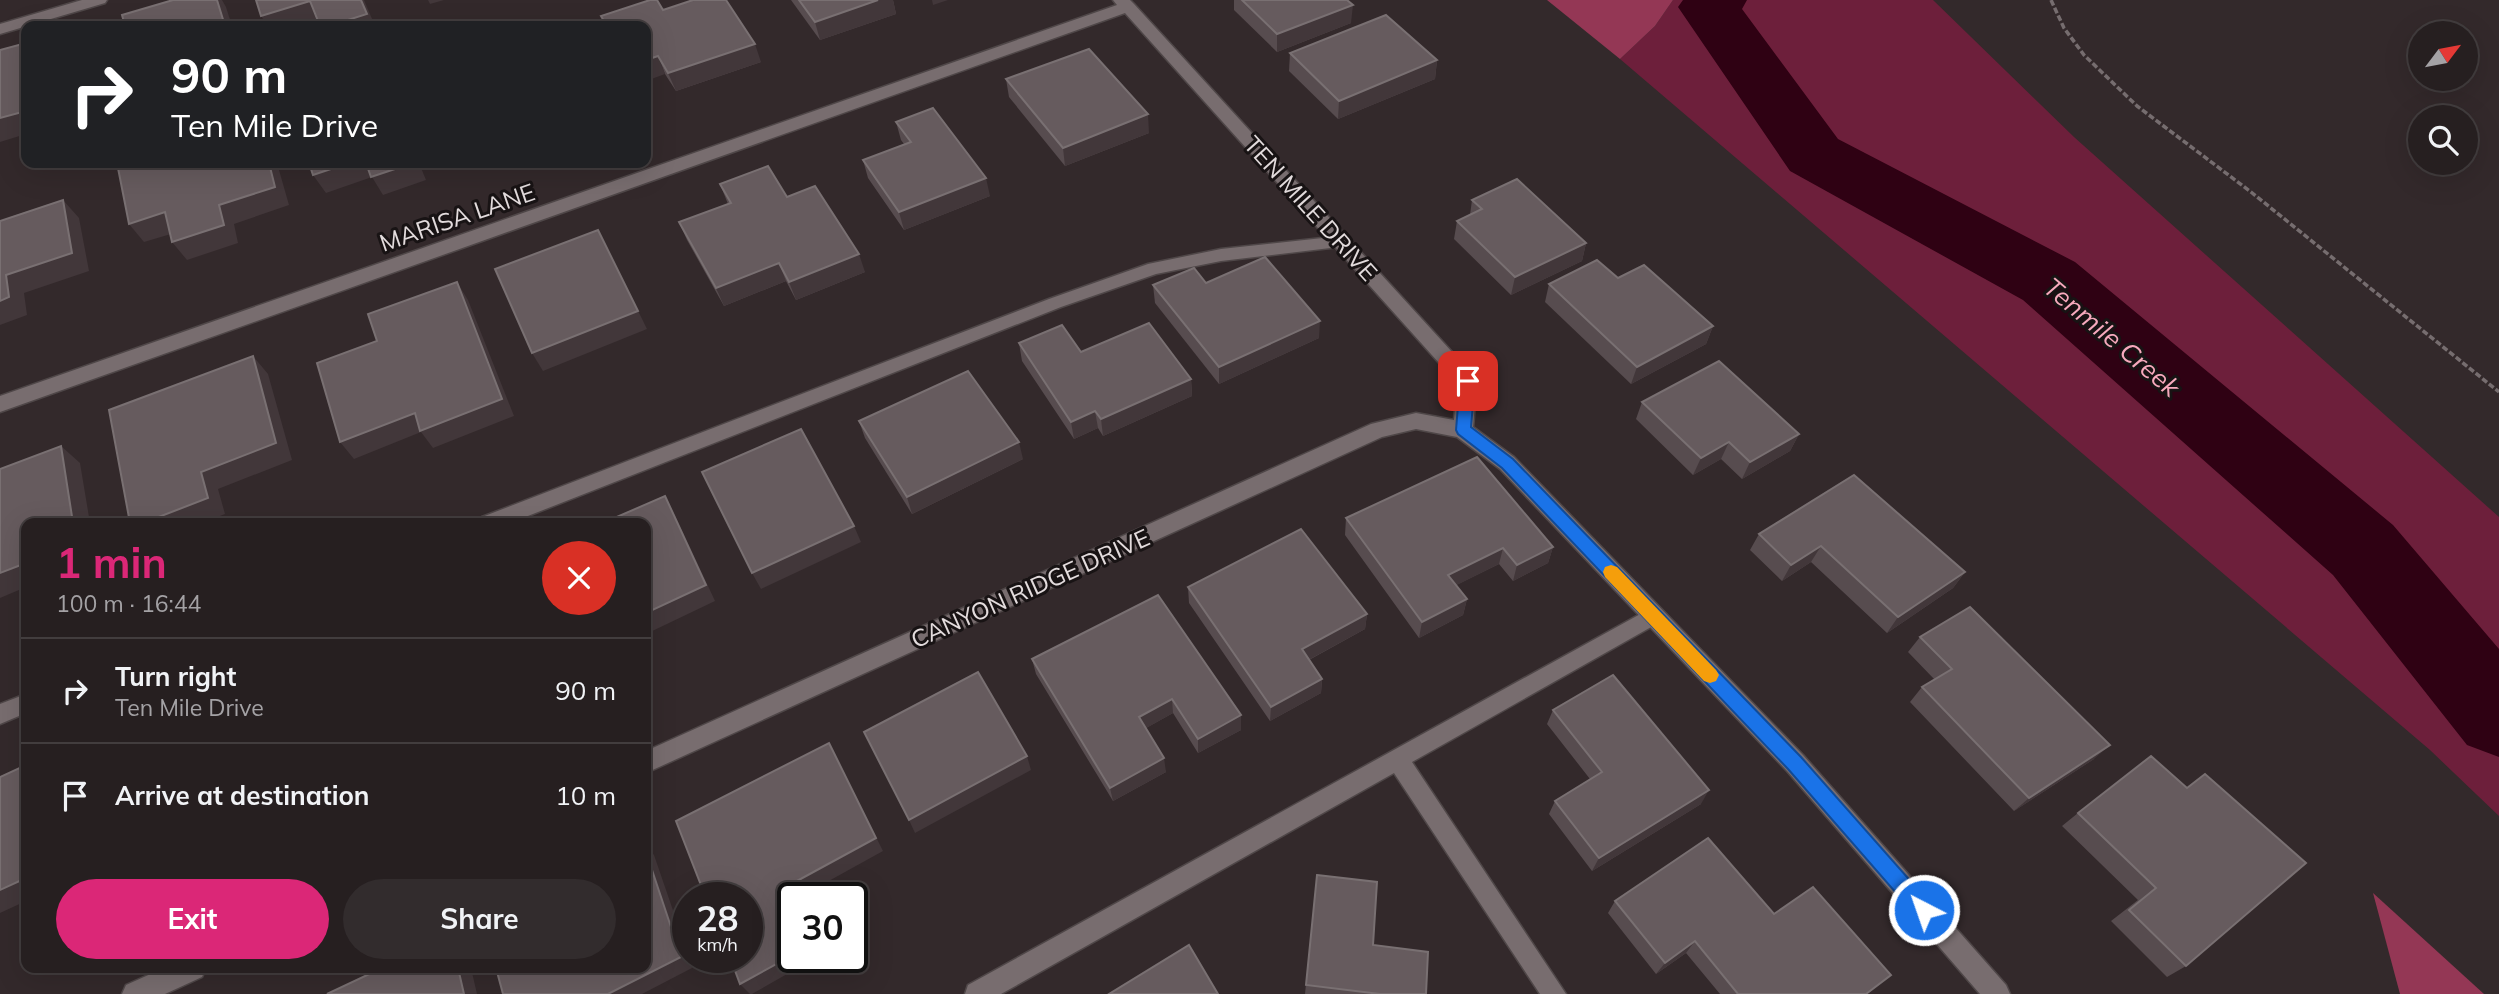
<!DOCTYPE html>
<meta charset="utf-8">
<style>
:root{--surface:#261f20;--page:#322c2d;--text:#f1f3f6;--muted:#a4a2a5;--line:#423d3e;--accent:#db2777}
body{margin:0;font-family:Mulish,sans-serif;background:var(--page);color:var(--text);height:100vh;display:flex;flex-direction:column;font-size:26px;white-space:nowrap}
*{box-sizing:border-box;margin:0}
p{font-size:23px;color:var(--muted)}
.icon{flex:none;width:38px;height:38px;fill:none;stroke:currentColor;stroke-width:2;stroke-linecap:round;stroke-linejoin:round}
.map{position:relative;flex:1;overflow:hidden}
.side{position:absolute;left:21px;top:518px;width:630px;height:455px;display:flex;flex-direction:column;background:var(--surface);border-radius:14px;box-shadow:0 7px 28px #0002,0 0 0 2px var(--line)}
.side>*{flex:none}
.banner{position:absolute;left:21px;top:21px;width:630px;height:147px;border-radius:14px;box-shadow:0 7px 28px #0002,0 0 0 2px var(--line);background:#202124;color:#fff;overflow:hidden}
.needle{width:46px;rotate:58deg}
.fabs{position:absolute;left:2408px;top:21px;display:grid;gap:14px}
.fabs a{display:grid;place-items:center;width:70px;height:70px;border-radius:50%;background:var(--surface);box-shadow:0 7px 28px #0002,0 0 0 2px var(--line);font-size:35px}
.speed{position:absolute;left:672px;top:882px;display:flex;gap:14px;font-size:35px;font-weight:700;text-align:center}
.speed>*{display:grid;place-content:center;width:91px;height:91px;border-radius:50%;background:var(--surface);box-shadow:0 7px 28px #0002,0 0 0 2px var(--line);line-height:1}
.speed small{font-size:18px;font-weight:400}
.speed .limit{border:4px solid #111;border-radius:10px;background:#fff;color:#111}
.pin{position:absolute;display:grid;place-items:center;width:60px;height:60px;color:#fff;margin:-30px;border-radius:14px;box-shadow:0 4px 10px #0006}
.me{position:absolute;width:77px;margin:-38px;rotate:319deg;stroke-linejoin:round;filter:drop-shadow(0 0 5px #0008)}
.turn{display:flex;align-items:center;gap:24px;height:147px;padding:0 35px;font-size:32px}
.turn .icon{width:91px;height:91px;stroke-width:2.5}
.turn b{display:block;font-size:49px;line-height:60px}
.round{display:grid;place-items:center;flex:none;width:74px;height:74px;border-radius:37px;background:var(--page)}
.headline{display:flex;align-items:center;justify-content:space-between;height:119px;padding:0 35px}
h1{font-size:42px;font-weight:700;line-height:52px;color:var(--accent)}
.cta{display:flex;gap:14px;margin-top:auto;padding:14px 35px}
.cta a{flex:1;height:80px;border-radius:42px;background:var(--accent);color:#fff;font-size:28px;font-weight:700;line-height:80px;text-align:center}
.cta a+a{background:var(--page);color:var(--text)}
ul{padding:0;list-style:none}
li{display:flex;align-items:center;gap:21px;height:105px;padding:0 35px;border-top:2px solid var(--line)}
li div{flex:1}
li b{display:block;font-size:26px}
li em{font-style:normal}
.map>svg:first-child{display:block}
</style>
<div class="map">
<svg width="2499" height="994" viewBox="0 0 2499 994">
<rect width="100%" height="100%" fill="#33292b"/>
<!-- green -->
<path fill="#6d1f3b" d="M1673,0H1933L2074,137L2499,517V816L2430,750L1620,59L1655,26Z"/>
<!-- forest -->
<g fill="#943755">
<path d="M1547,0H1673L1655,26L1620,59Z"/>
<path d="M2373,893L2484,994H2400Z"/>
</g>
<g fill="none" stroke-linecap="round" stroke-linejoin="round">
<!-- river -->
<path fill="#2f0113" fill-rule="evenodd" d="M1683,0H1747L1742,9L1838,139L2075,262L2393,525L2499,649V757L2467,745L2333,575L2023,300L1790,171L1678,7Z"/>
<defs>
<g id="service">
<path d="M1341,236L1347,238L1349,242L1347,246L1221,261L1156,274L1061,307L510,523H479L482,517L1049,299L1148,264L1221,249Z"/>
<path d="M1653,607L1660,610L1663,616L1660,622L1412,762L1566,994H1540L1394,773L1001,994H965L968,985Z"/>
<path d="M26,694V713L0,724V704Z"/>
</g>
<g id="minor">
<path d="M82,0H107L105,3L0,34V24Z"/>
<path d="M1113,0H1130L1134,4L1474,376L1477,381L1473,427L1514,457L1803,755L2006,985L2010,994H1980L1787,771L1500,469L1457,437L1416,429L1382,437L646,773V751L1371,424L1416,413L1454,420L1457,383L1125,13L0,412V396L1117,5Z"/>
<path d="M164,968H206L202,977L165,994H122L126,985Z"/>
</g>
</defs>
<!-- service casing -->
<use href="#service" stroke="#4f4748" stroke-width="3"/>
<!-- minor casing -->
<use href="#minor" stroke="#4f4748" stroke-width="3"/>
<!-- path -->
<path stroke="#766d6f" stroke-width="3.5" stroke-dasharray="6 2.5" stroke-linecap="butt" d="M2051,0L2064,28L2084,55L2137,106L2251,192L2499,392"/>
<!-- service -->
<use href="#service" fill="#786d6f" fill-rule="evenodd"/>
<!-- minor -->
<use href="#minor" fill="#786d6f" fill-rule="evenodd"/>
</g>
<!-- wall -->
<g fill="#574c4f">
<path d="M791,0H893L896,14L820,40Z"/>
<path d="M1234,0H1347L1351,23L1277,52L1234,10Z"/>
<path d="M663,10L761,62L676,91L665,74L646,26H606L601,16Z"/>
<path d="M1290,53L1437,60L1435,79L1338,119L1289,71Z"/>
<path d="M1006,79L1149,133L1065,166L1009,97Z"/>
<path d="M896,122L990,196L904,230L868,178L863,160L904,144L901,140Z"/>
<path d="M720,184L787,197L865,272L796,300L786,281L724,306L687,240L679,222L728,204Z"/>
<path d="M1472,200L1586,243L1582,261L1511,295L1454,239L1457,221L1470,215Z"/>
<path d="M1618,278L1713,326L1706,344L1631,384L1545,302L1549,284Z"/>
<path d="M1206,283L1319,338L1219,384L1155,303L1153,285Z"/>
<path d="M1019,343L1081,352L1191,379L1192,396L1103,436L1098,428L1074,439L1022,361Z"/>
<path d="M1642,402L1799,434L1790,451L1742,479L1721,459L1693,475L1636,419Z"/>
<path d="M859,421L1023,459L912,514L865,438Z"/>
<path d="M1346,518L1553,547L1548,563L1513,581L1499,564L1456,585L1467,599L1463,615L1419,638L1345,535Z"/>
<path d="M1759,534L1965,572L1953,588L1887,633L1811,562L1782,581L1750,550Z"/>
<path d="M1188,587L1367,614L1365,629L1309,660L1322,679L1321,693L1270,721L1189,603Z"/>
<path d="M1158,595L1241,730L1198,753L1173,713L1146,728L1166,772L1113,801L1036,674L1032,659Z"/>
<path d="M1920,637L2094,759L2014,811L1910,702L1922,687L1935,680L1908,652Z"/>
<path d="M1553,710L1701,804L1592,871L1549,814L1555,801L1590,779L1547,724Z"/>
<path d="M2187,788L2186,966L2167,977L2111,921L2138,900L2062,826L2078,813Z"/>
<path d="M1317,875L1373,945L1426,994H1305Z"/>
<path d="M1615,901L1774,914L1891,975L1867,994H1720L1686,953L1656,974L1608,913Z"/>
</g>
<!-- shaded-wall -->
<g fill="#42373a">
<path d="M217,0H222L226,7L232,26H225Z"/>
<path d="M361,0H364L375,26H329Z"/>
<path d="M428,0H444L430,4Z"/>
<path d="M878,0H893L896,14L820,40L815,22Z"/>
<path d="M932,0H948L933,5Z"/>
<path d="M310,1L322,20L301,26H268L261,16Z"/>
<path d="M1353,5L1351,23L1277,52V34Z"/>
<path d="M755,44L761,62L676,91L668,73Z"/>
<path d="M658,56L665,74L646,81V60Z"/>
<path d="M1437,60L1435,79L1338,119L1339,101Z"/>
<path d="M26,111V134L0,142V118Z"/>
<path d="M1148,114L1149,133L1065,166L1063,148Z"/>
<path d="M269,163H277L289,205L234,224L238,243L187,260L172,242L219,205Z"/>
<path d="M349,163H419L426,180L383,195L372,177L326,193L313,175Z"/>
<path d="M986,178L990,196L904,230L899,212Z"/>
<path d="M63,200L79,218L89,271L24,293L27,315L0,325V301L6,275Z"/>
<path d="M165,212L181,231L144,242L129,224Z"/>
<path d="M598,230L647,329L543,371L532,353Z"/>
<path d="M1586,243L1582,261L1511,295L1515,277Z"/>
<path d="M859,254L865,272L796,300L789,282Z"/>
<path d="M779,263L786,281L724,306L716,288Z"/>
<path d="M457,282L468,300L514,416L433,448L421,432L354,459L340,442Z"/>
<path d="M1320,321L1319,338L1219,384V367Z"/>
<path d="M1713,326L1706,344L1631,384L1637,367Z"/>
<path d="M253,356L268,374L292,460L218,489L225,514L202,523H143L201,472Z"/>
<path d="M1191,379L1192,396L1103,436L1101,419Z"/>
<path d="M1095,411L1098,428L1074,439L1071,422Z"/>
<path d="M1799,434L1790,451L1742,479L1750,462Z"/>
<path d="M1019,442L1023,459L912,514L907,497Z"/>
<path d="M1729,442L1721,459L1693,475L1701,458Z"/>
<path d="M61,446L80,463L90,523H73Z"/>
<path d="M665,496L674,513L715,601L646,634V613Z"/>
<path d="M854,526L861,542L761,589L752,573Z"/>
<path d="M1821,546L1811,562L1782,581L1791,565Z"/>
<path d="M1553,547L1548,563L1513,581L1517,565Z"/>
<path d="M1503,548L1499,564L1445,591L1448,575Z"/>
<path d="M26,563V587L0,598V573Z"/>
<path d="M1965,572L1953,588L1887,633L1898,617Z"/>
<path d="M1467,599L1463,615L1419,638L1422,622Z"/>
<path d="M1367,614L1365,629L1301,664L1302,649Z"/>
<path d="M1322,679L1321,693L1270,721L1271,707Z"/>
<path d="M1172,699L1173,713L1141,731L1139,717Z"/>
<path d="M1241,715V730L1198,753V739Z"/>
<path d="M829,743L883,851L798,898H793V907L784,888Z"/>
<path d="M2110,745L2094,759L2014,811L2029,798Z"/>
<path d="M1027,756L1031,770L915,833L909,820Z"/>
<path d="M1164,758L1166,772L1113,801L1110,788Z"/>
<path d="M1709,790L1701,804L1592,871L1599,858Z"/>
<path d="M646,846L654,855L688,954V957H689L692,968L642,994H608L646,852Z"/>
<path d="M26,878V901L0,913V890Z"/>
<path d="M1695,941L1686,953L1656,974L1665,963Z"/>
<path d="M793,955V957H817L752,994H750L740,984Z"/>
<path d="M458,968H471L477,994H464Z"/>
</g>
<!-- building -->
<g fill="#665b5e" stroke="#797072" stroke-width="2">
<path d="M173,0H217L225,26H125L122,15Z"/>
<path d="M256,0H361L367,14L329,26H320L310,1L261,16Z"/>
<path d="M650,0H657L663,10L693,0H726L755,44L668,73L658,56L646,60V26H607L601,16Z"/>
<path d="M799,0H878L815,22Z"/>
<path d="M1242,0H1347L1353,5L1277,34Z"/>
<path d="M1386,15L1437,60L1339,101L1290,53Z"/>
<path d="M26,43V111L0,118V50Z"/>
<path d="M1089,49L1148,114L1063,148L1006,79Z"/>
<path d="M933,108L986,178L899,212L863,160L911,142L896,122Z"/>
<path d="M117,163H269L275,187L219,205L224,225L172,242L165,212L129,224Z"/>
<path d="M309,163H349L313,175Z"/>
<path d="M366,163H413L371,177Z"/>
<path d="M768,166L787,197L815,186L859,254L789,282L779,263L716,288L679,222L731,203L720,184Z"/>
<path d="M1517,179L1586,243L1515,277L1457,221L1482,209L1472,200Z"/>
<path d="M63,200L72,253L6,275L9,297L0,301V221Z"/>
<path d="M598,230L638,311L532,353L495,269Z"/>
<path d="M1265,257L1320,321L1219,367L1153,285L1194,268L1206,283Z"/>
<path d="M1597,260L1618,278L1644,265L1713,326L1637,367L1549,284Z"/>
<path d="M457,282L502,399L420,431L415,413L340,442L317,363L377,341L368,314Z"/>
<path d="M1149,323L1191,379L1101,419L1095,411L1071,422L1019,343L1062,325L1081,352Z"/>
<path d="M253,356L276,443L201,472L208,498L143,523H130L109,410Z"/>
<path d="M1719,361L1799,434L1750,462L1729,442L1701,458L1642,402Z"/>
<path d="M968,371L1019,442L907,497L859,421Z"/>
<path d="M801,429L854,526L752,573L702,472Z"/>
<path d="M61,446L73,523H26V563L0,573V469Z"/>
<path d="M1477,457L1553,547L1517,565L1503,548L1448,575L1467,599L1422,622L1346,518Z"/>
<path d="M1854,475L1965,572L1898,617L1821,546L1791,565L1759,534Z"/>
<path d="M665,496L706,585L646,613V523H603Z"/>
<path d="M1301,529L1367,614L1302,649L1322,679L1271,707L1188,587Z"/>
<path d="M1158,595L1241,715L1198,739L1172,699L1139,717L1164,758L1110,788L1032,659Z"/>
<path d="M1970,607L2110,745L2029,798L1922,687L1952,669L1920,637Z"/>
<path d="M978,672L1027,756L909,820L864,732Z"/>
<path d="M1613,675L1709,790L1599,858L1555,801L1602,772L1553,710Z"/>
<path d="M829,743L876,838L784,888L793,907V955L740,984L730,957H747V898H706L676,821Z"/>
<path d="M2151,756L2187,788L2205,774L2306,863L2186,966L2129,910L2156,888L2078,813Z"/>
<path d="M26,765V878L0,890V777Z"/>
<path d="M1708,838L1774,914L1813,887L1891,975L1866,994H1738L1695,941L1665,963L1615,901Z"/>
<path d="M646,852L681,957L608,994H503L496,968H646Z"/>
<path d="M1317,875L1377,882L1373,945L1428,952L1426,994H1380L1306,985Z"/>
<path d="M1189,945L1218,994H1109Z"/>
<path d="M382,968H458L464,994H327Z"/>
</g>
<!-- route -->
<path fill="#1a73e8" stroke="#114b97" stroke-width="2" d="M1468,375L1475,381L1471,427L1513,459L1801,757L1930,903L1933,910L1930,917L1924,920L1917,917L1788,769L1502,468L1458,434L1456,430L1460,381Z"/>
<!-- slow -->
<path fill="#f59e0b" d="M1611,565L1617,567L1716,670L1719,675L1716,681L1710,683L1704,681L1605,577L1603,572L1605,567Z"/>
<g text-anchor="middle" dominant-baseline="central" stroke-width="6" stroke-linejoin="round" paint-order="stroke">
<!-- street labels -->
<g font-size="24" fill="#e3dcdd" stroke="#181314">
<text transform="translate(1311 208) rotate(48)">TEN MILE DRIVE</text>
<text transform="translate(457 217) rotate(-19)">MARISA LANE</text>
<text transform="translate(1030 588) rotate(-24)">CANYON RIDGE DRIVE</text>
</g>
<!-- water labels -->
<g font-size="26" font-style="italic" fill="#f7a9bd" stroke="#181314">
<text transform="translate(2112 337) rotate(40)">Tenmile Creek</text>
</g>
</g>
</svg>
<div class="fabs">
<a><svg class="needle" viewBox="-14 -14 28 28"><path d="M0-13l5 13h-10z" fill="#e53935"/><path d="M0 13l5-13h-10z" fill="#a4a2a5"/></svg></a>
<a><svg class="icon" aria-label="search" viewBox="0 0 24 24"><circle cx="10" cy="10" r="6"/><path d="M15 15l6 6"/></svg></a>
</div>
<div class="speed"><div>28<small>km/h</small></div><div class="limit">30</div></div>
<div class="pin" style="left:1468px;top:381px;background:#d93025"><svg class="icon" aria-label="arrive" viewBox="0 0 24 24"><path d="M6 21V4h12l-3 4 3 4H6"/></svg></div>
<svg class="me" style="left:1924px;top:910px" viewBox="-20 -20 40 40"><circle r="17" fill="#1a73e8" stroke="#fff" stroke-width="3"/><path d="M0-11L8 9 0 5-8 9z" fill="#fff"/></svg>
<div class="banner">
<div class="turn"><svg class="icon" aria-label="right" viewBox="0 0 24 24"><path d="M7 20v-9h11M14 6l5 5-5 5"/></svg><div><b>90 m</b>Ten Mile Drive</div></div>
</div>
<section class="side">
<div class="headline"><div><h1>1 min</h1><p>100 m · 16:44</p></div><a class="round" style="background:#d93025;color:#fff"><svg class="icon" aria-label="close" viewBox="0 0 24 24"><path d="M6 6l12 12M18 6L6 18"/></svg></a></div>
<ul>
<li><svg class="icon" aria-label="right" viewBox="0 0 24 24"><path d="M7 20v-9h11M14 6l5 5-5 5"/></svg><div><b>Turn right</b><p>Ten Mile Drive</p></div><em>90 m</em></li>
<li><svg class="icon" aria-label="arrive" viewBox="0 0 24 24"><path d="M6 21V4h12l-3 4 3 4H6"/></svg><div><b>Arrive at destination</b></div><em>10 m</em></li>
</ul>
<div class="cta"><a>Exit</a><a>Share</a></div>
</section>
</div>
